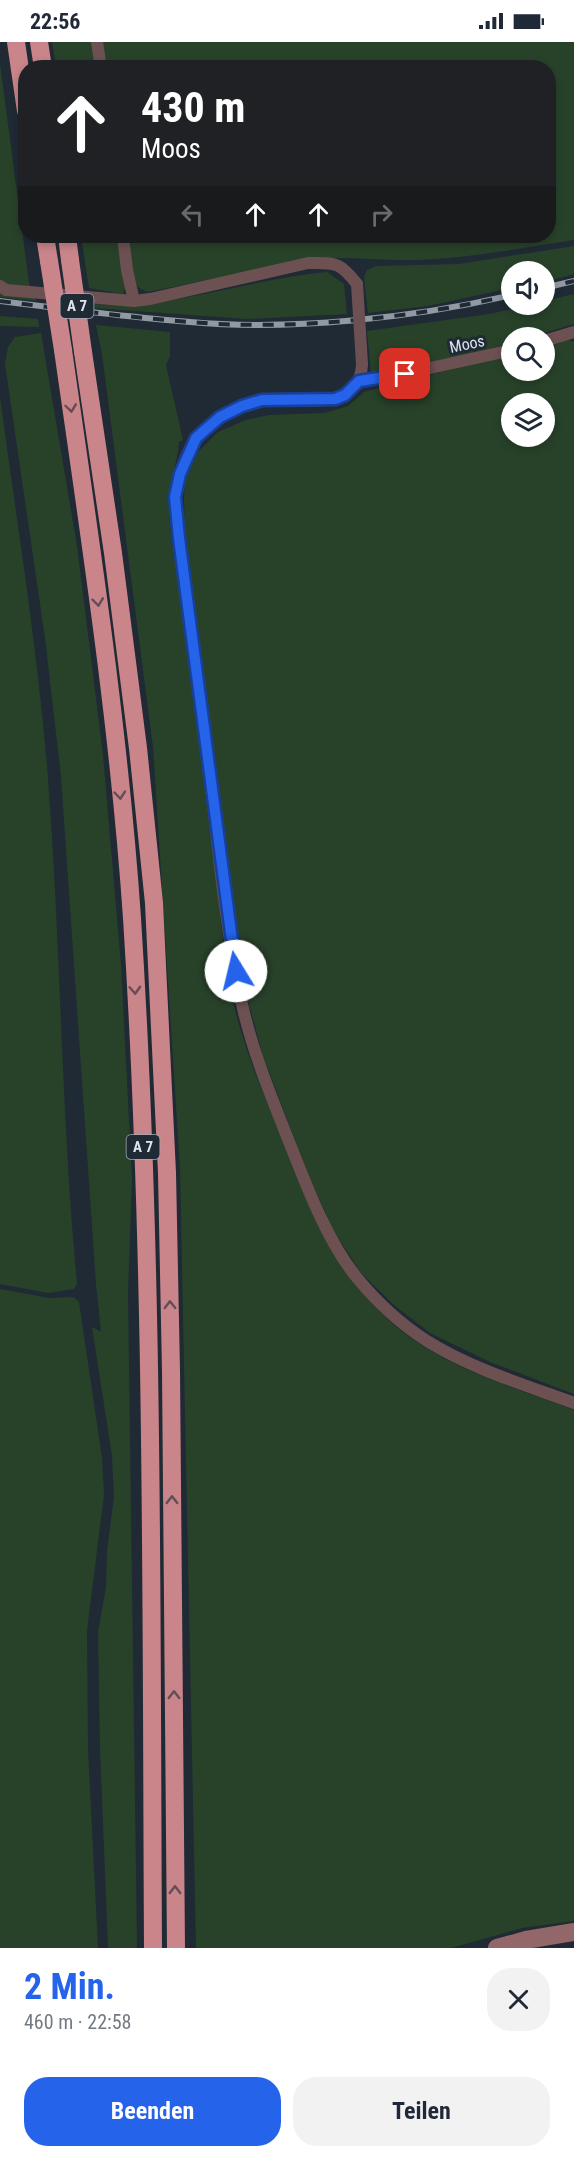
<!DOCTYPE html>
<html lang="de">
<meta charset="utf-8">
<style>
:root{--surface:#fff;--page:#f2f2f3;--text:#1f2937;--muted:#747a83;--accent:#2563eb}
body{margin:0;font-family:"Roboto Condensed",sans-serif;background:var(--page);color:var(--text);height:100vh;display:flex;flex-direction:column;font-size:22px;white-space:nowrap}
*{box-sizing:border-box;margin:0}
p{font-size:20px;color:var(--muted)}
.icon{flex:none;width:33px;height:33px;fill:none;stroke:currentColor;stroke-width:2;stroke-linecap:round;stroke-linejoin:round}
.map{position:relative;height:1906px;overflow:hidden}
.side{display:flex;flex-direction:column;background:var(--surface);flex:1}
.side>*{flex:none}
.guide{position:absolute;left:18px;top:18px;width:538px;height:183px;border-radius:24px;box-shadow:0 3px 9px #0003;background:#202124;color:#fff;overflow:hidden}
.fabs{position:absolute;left:501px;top:219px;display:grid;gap:12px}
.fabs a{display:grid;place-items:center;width:54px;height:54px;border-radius:50%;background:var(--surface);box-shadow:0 3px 9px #0003;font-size:30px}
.pin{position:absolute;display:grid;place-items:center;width:51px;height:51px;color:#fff;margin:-26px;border-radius:12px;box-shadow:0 3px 9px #0006}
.me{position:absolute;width:66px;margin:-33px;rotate:351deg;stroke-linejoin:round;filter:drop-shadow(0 0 4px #0008)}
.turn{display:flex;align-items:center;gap:21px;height:126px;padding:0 24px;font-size:27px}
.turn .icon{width:78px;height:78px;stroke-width:2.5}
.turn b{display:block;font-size:42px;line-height:51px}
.lanes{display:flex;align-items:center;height:57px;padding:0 24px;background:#0003;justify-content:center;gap:30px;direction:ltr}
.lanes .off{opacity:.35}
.round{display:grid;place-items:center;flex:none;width:63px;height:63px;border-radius:24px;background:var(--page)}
.overview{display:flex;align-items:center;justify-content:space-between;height:102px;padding:0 24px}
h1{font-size:36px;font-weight:700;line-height:45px;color:var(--accent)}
.cta{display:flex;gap:12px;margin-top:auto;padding:12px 24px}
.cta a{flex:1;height:69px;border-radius:24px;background:var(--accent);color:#fff;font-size:24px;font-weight:700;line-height:69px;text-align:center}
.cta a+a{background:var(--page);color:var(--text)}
.status{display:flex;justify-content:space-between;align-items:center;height:42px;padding:0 30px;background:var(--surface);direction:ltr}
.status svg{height:16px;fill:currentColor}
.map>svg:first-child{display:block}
</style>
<div class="status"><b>22:56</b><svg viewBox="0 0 49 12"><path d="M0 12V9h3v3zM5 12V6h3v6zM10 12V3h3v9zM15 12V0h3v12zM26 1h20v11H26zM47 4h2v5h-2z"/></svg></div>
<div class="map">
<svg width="574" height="1906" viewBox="0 0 574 1906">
<rect width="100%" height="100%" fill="#1f2a35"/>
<!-- green -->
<g fill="#28422a" fill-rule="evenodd">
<path d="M52,0H93L97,25H56Z"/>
<path d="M100,0H574V198C522,206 471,216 418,218C381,219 345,214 308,217L148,250L141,247L135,242L127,194H549V26L104,25Z"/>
<path d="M0,22L29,241L36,259L0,255Z"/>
<path d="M81,194H119L126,244L123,252L89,246Z"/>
<path d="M574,204V232L545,240L544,230H512L511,246L428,264L368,271L364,235L367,228L376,224L459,222Z"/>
<path d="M327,230L344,242L347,272L247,277L94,266L93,262C172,268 249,237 327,230Z"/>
<path d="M574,252V282L531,295L512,296L511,301L392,332L376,333L371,331L367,289L489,272L530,263L544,262L545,259Z"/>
<path d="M0,274L38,277L39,285L0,284Z"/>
<path d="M96,283L170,290V314L166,323L183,398L179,400C178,419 170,436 169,456C168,486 175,516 179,546C185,585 190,625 195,664C202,724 209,785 217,845C222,886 225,928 235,968C247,1016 268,1062 286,1107C310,1170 334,1225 382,1272C434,1323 508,1343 574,1368V1879L522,1886L451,1906H196L180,1126L153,705L102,312Z"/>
<path d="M41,291L77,504L103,713L121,923L132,1137L128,1251L137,1906H108L100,1706L98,1590L106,1545L107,1509L114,1455L112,1414L92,1285L101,1290L96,1242L61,734L45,596L5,322L8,305L15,295Z"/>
<path d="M567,297L574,300V1352L490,1320L430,1291L394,1263L361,1231L334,1189L310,1137L263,1014L249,962L239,911L212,692L194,575L185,498L184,455L186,434L198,410L218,390L246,378L269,373L325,371L348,364L364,350L511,312L512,328H544L545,303ZM512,362H544V394H512Z"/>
<path d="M0,355C17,482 38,609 48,737C61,905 61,1074 77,1242L74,1247L48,1251L0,1242Z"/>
<path d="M0,1247L49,1256L74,1255L79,1260L102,1416L104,1453L87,1589L88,1708L98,1906H0Z"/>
</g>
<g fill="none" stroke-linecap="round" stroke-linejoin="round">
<!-- street -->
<g stroke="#6d5052" stroke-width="12">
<path d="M97,0L101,26"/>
<path d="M123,194L127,228L134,259"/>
<path d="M0,244L6,248L134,259L150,257L308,221C335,221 339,219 357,242"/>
<path d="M544,299L574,290"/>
<path d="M362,322C360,373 296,355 263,358C232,361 198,387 186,415C181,427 177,440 176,453C174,475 179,499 182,520C187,566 194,612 200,658C215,759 220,862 242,962C253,1012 273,1059 292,1107C308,1148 329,1202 358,1237C377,1260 402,1283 427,1299C472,1327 525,1343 574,1361"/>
<path d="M359,339L385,336L512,308"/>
</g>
<!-- secondary -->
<path stroke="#936669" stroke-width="18" d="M497,1906L526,1898L574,1890"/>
<!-- highway -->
<g stroke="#ca858a" stroke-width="18">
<path d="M16,0L26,69"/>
<path d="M39,0L43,26"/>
<path d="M45,194L49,219"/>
<path d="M67,194L70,218"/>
<path d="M63,308C90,497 119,686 132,876C154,1219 151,1563 153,1906"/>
<path d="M83,310L113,511L138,706L154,861L167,1131L171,1329L176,1906"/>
</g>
<defs>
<g id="rail">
<path d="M544,246L574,239"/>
<path d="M0,259C63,267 127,275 190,280C291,289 413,276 512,253"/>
</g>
</defs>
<!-- rail casing -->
<use href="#rail" stroke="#9199a3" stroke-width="6"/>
<!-- rail -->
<use href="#rail" stroke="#1f2a35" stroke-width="4" stroke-dasharray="11" stroke-linecap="butt"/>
<!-- street-bridge -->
<path stroke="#6d5052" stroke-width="12" d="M357,242L362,322"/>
<!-- highway-bridge -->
<g stroke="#ca858a" stroke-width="18">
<path d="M70,218L83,310"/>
<path d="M49,219L63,308"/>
</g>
</g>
<!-- one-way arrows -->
<defs><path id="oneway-chevron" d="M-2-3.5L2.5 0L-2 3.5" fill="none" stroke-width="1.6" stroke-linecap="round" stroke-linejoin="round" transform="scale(1.5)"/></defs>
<g stroke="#634e57">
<use href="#oneway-chevron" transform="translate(71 366) rotate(82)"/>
<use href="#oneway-chevron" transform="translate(98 560) rotate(83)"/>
<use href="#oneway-chevron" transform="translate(120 753) rotate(85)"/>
<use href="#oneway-chevron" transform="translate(135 948) rotate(87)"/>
<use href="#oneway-chevron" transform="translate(170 1263) rotate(-91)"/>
<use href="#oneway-chevron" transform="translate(172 1458) rotate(-90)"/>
<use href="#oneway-chevron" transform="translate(174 1653) rotate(-90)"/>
<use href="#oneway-chevron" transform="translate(175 1848) rotate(-90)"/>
</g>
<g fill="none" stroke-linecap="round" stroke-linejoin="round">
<defs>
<path id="route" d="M236,929L179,496L175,455L180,432L196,396L205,388L220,375L242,364L262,358L335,357L345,353L359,339L405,332"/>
</defs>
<!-- route casing -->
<use href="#route" stroke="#184099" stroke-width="15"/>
<!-- route -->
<use href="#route" stroke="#2563eb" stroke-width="10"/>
</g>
<g text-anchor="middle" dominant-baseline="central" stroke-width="6" stroke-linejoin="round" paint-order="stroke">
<!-- shield labels -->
<g fill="#1f2a35" stroke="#a5adb6" stroke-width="1.5">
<rect x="60.5" y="252" width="33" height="24" rx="4.5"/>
<rect x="126.5" y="1093" width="33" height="24" rx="4.5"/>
</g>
<g font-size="15" font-weight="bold" fill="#dfe5ed">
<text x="77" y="264">A 7</text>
<text x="143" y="1105">A 7</text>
</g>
<!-- street labels -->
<g font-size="16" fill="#dfe5ed" stroke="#1f2a35">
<text transform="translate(467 302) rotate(-12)">Moos</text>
</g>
</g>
</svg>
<div class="fabs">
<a><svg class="icon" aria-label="sound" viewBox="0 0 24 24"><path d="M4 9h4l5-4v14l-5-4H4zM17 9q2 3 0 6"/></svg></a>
<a><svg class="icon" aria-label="search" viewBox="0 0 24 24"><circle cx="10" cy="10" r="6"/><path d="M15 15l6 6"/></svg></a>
<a><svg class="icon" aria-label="layers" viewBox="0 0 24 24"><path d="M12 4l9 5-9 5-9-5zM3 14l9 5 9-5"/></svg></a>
</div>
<div class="pin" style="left:405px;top:332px;background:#d93025"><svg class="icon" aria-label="arrive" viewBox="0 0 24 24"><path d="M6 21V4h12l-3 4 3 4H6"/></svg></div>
<svg class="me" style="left:236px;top:929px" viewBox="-20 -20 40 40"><circle r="19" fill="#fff"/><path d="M0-13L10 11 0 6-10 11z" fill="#2563eb"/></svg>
<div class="guide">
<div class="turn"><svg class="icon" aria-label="ahead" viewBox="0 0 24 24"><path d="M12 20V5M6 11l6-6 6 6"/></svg><div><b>430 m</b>Moos</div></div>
<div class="lanes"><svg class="icon off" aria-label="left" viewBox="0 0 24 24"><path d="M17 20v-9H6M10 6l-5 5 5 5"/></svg><svg class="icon" aria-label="ahead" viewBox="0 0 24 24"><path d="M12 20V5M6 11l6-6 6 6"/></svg><svg class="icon" aria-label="ahead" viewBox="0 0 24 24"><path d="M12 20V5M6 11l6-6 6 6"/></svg><svg class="icon off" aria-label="right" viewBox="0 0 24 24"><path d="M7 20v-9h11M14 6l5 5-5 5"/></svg></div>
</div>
</div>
<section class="side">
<div class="overview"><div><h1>2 Min.</h1><p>460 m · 22:58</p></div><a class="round"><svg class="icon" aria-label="close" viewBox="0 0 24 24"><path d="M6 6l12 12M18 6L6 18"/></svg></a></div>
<div class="cta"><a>Beenden</a><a>Teilen</a></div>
</section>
